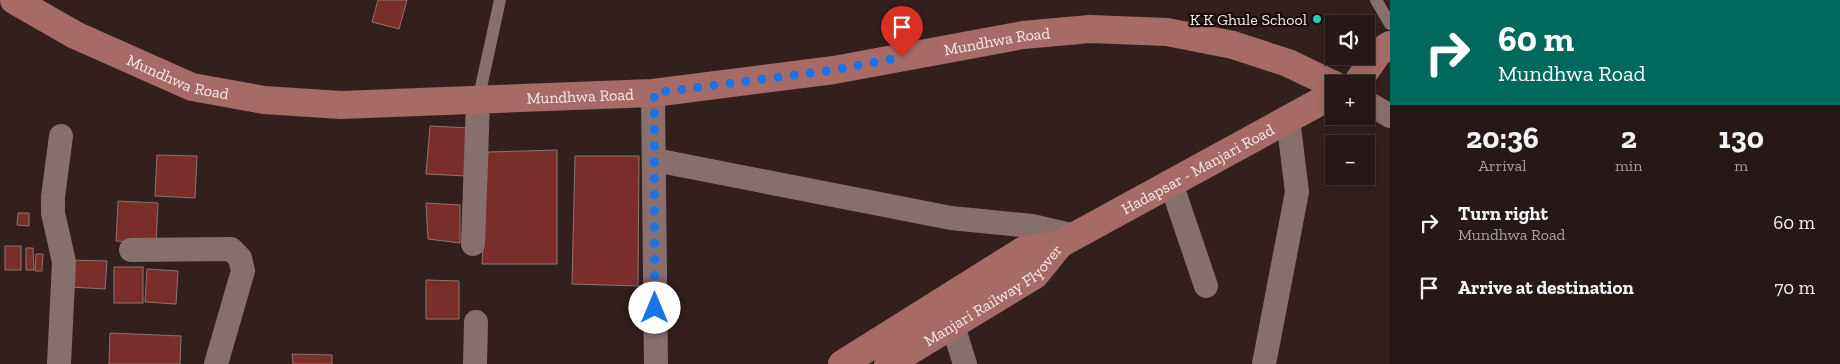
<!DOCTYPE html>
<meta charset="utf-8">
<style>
:root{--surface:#261816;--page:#2e211f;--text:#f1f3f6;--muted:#a4a0a1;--line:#423735}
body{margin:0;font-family:"Zilla Slab",serif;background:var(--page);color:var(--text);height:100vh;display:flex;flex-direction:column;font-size:19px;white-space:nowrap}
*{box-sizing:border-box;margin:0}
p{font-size:16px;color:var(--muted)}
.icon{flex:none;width:28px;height:28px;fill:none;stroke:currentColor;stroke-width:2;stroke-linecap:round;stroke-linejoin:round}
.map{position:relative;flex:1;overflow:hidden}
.sheet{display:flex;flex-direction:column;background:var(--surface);width:450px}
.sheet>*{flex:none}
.banner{background:#00695c;color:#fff;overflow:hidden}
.buttons{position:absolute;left:1325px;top:15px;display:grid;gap:10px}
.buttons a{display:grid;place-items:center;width:50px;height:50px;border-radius:0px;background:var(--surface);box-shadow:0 2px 8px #0003,0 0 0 1px var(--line);font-size:25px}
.pin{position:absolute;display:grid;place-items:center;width:42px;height:42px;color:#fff;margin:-51px -21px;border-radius:50% 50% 50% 0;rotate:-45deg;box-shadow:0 0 5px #0007}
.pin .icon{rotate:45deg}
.me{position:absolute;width:55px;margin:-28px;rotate:0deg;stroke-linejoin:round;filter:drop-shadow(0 0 4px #0008)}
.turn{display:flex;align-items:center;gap:18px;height:105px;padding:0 25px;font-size:22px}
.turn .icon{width:65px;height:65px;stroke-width:2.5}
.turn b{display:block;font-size:35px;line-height:42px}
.eta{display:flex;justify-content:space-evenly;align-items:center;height:85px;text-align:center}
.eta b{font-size:30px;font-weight:700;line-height:35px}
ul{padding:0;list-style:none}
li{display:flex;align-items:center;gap:15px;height:65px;padding:0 25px}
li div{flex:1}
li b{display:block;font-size:19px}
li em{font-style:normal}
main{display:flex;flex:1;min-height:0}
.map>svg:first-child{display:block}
</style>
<main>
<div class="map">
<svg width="1390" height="364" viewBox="0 0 1390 364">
<rect width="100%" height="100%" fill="#33201e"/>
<!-- building -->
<g fill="#792e2c" stroke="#8b7471">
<path d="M378,0H407L399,29L372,22Z"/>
<path d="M430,126L470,128L467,176L426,174Z"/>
<path d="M557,150V264H482L488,152Z"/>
<path d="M157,155L197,156L195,198L155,196Z"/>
<path d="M575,156H639L638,286L572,284Z"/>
<path d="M118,201L158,203L156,244L116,241Z"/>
<path d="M426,203L460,205V243L428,239Z"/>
<path d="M18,213H29V226L17,225Z"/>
<rect x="5" y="246" width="16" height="24"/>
<path d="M26,248H33L34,270H26Z"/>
<path d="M36,254H43L42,271H35Z"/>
<path d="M70,260L107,261L105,289L70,287Z"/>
<rect x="114" y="267" width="29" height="36"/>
<path d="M147,269L178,271L176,304L145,302Z"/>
<path d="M426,280L459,281V319H426Z"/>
<path d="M110,333L181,336L180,364H109Z"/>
<path d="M292,354L332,355V364H293Z"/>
</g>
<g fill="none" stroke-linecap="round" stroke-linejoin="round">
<!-- service -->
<g stroke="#876f6d" stroke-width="12">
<path d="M1376,0L1390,24"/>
<path d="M478,101L500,0"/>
</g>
<!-- minor -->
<g stroke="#876f6d" stroke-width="24">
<path d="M653,93L656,364"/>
<path d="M1366,102L1390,116"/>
<path d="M655,160L951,218L1032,226L1075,236"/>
<path d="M1171,183L1206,286"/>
<path d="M473,244L478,101"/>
<path d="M131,250L231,249L240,258L243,271L216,364"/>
<path d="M953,326L965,364"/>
<path d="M59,364L64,262L53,213V197L61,136"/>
<path d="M475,364L476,322"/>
<path d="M1264,364L1297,192L1288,119"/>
</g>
<!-- primary -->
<g stroke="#a66b67" stroke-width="28">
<path id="s1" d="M14,0L75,35L192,87L264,100L341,105L653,93L834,70L1023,35L1090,29L1167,32L1233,45L1288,63L1334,85"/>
<path d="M1359,80L1378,53L1390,45"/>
<path id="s2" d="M842,364L1024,250L1060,244L1334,94"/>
<path id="s3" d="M888,364L1035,275L1060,244"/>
</g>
</g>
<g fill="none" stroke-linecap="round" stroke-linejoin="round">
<!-- route -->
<path stroke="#1a73e8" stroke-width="9" stroke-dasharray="0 16.2" d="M655,308L654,93L834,70L902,57"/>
</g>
<!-- markers -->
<circle fill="#1bd5b2" stroke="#150c0b" stroke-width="2" cx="1317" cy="19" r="5"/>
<g text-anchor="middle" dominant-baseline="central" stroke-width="4.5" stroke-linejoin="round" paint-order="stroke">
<!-- poi labels -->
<g font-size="16" fill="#f6e9e7" stroke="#150c0b" text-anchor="end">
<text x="1307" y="19">K K Ghule School</text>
</g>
<!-- street labels -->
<g font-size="16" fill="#f6e9e7" stroke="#150c0b">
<text stroke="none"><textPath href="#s1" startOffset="1009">Mundhwa Road</textPath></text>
<text stroke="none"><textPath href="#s1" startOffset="182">Mundhwa Road</textPath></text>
<text stroke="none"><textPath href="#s1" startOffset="588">Mundhwa Road</textPath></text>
<text stroke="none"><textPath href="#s2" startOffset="408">Hadapsar - Manjari Road</textPath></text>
<text stroke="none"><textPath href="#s3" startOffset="126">Manjari Railway Flyover</textPath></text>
</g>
</g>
</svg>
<div class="buttons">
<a><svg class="icon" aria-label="sound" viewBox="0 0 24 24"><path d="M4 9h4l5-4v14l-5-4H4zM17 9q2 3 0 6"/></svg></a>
<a>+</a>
<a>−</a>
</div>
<div class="pin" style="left:902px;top:57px;background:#d93025"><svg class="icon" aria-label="arrive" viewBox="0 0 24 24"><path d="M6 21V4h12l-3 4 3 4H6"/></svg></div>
<svg class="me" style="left:655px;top:308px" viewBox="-20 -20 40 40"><circle r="19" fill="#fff"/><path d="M0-13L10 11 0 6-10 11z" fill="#1a73e8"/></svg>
</div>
<section class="sheet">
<div class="banner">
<div class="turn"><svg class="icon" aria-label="right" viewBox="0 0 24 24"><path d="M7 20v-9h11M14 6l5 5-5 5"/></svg><div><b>60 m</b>Mundhwa Road</div></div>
</div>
<div class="eta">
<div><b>20:36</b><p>Arrival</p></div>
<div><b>2</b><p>min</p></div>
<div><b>130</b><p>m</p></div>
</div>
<ul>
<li><svg class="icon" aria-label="right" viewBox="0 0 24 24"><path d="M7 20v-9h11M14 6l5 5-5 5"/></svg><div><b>Turn right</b><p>Mundhwa Road</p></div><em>60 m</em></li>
<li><svg class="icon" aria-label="arrive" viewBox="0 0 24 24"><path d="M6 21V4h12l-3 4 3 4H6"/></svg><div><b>Arrive at destination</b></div><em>70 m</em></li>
</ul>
</section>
</main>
